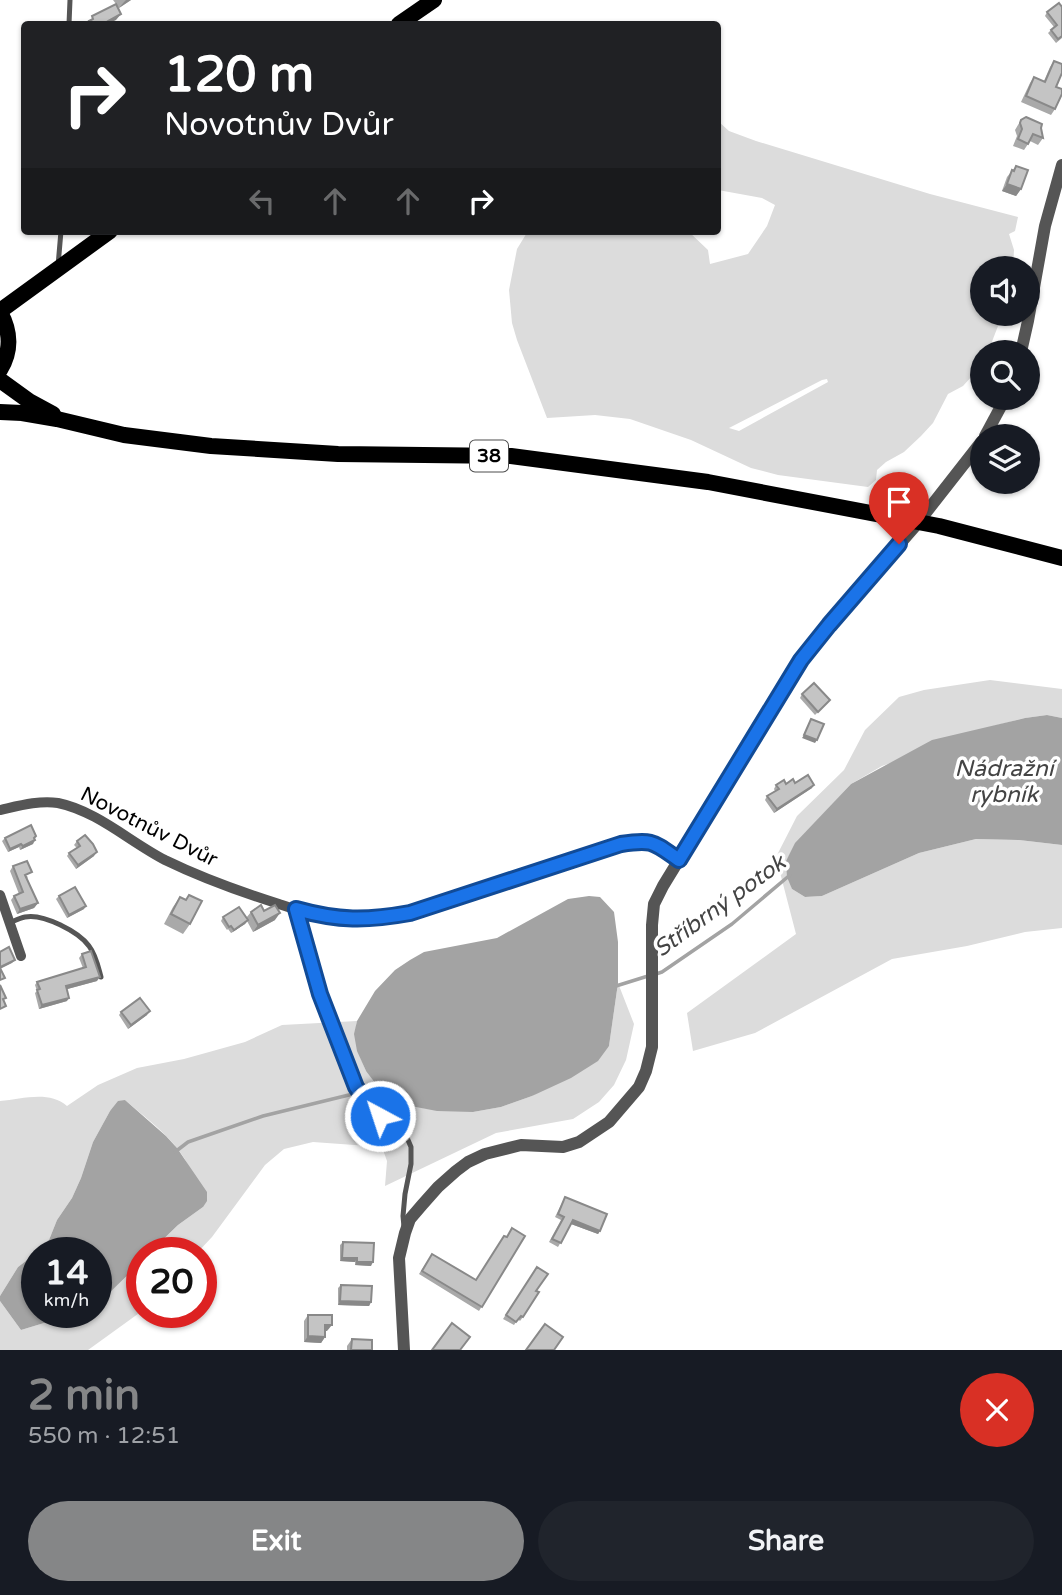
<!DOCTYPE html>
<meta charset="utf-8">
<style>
:root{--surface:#171b24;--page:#20242c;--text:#f1f3f6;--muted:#9ea1a6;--accent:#858687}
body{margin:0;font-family:"Varela Round",sans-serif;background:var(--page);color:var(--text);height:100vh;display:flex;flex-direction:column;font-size:26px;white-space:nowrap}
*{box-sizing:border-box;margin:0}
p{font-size:23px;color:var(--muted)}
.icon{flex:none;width:38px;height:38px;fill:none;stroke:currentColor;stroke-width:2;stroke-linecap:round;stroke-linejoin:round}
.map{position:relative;height:1350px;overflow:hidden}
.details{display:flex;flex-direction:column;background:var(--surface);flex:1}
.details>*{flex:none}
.top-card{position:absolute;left:21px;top:21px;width:700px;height:214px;border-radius:7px;box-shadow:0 2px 5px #0004;background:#202124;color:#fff;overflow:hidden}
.fabs{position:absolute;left:970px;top:256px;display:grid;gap:14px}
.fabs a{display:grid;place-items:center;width:70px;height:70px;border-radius:50%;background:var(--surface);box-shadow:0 2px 5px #0004;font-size:35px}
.speed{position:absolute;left:21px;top:1237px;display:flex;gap:14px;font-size:35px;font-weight:700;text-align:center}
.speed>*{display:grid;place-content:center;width:91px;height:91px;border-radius:50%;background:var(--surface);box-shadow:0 2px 5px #0004;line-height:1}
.speed small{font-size:18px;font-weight:400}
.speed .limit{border:10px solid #d22;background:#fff;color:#111}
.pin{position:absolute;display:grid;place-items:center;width:60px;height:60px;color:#fff;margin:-72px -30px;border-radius:50% 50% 50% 0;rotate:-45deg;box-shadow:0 0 7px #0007}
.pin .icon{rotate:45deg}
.me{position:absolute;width:77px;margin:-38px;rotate:320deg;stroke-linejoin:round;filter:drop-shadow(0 0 5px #0008)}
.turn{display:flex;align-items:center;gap:24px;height:147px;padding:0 28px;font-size:32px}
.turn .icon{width:91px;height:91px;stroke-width:2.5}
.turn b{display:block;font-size:49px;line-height:60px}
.lanes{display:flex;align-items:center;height:66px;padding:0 28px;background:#0003;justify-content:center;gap:35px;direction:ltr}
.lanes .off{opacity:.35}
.round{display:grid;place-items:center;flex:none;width:74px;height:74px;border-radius:37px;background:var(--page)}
.summary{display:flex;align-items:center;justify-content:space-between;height:119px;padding:0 28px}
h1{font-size:42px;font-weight:800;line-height:52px;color:var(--accent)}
.cta{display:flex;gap:14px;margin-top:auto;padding:14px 28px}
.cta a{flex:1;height:80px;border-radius:42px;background:var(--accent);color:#fff;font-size:28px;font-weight:800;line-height:80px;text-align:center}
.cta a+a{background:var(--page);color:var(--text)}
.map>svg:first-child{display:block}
</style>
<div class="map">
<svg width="1062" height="1350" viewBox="0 0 1062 1350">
<rect width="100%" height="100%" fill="#fff"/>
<!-- green -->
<g fill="#dcdcdc" fill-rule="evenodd">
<path d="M718,121L729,131L756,141L930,194L1018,217L1015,231L1009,234L1014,250L1013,268H982V313H1003L988,352H982V365L963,386L948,394L933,423L921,436L904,452L886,462L877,470L876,480L868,487L778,475L751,468L691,440L630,419L595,415L547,418L517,340L512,323L509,290L517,249L528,231H688L708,250L710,264L748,254L767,226L775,205L762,198L718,190ZM827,379L828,382L739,431L729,428L822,380Z"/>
<path d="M990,680L1062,689V718L1047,715L1025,718L990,727L882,766L851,784L796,843L786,861L792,889L805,897L822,896L919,853L976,839L1019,840L1062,845V928L1025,932L967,946L892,959L755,1033L693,1051L687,1013L796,934L776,857L797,816L844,770L865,730L899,697L924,690Z"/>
<path d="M618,983L634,1024L626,1060L614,1085L599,1102L573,1119L496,1133L385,1186L387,1161L382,1147L313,1142L284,1149L265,1165L212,1237L197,1253H149L178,1225L203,1207C199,1195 195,1181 190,1169C178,1141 148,1120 125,1100L110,1111L93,1142L81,1178L72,1198L57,1220L47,1245L18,1267L0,1296V1101C22,1099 49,1090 67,1106L98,1085L137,1068L184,1059L245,1042L282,1025L357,1021C353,1042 358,1052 366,1071L473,1112L501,1107L532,1096L609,1046Z"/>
<path d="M142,1261V1311L88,1350H0V1301L21,1330L77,1313L96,1312V1306Z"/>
</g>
<!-- water -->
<g fill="#a3a3a3">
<path d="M1047,715L1062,718V845L1019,840L976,839L919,853L822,896L805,897L792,889L787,877L786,861L795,843L851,784L932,740L1025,718Z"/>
<path d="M589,896L600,897L614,912L618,942V983L609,1046L598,1061L571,1078L532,1096L501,1107L473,1112L437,1111L416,1107L396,1099L379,1088L366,1071L357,1051L354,1034L357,1021L375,991L395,970L410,960L424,952L497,938L568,899Z"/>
<path d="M125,1100L166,1136L177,1148L207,1192V1201L203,1207L178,1225L149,1253H142V1261L96,1306V1253H37V1312L77,1313L21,1330L0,1301V1296L18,1267L47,1245L57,1220L72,1198L81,1178L93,1142L110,1111L118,1101Z"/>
</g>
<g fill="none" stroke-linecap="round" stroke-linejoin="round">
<!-- stream -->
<g stroke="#a3a3a3" stroke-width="3.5">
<path d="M656,974L662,972L732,924L790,875"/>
<path d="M616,986L648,976"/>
<path d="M363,1092L381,1087"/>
<path d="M175,1152L188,1142L263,1116L357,1093"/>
</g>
<!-- service -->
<g stroke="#555" stroke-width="5">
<path d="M69,24L70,0"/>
<path d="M58,266L61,231"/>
<path d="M296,909L304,935L319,994L356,1087L366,1101L400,1131L408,1140L411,1147V1164L405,1194L403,1216L404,1227"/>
<path d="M9,923C14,921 20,918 25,917C43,913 79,932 89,946C96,955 98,966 101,977"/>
</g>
<!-- minor -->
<g stroke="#555" stroke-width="10">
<path d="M0,810C18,806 39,800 58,803C97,811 130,842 165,860C202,878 241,892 279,904C297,910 317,917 336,918C361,921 385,918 410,913L621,843L650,841L679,860"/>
<path d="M0,895L21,956"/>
</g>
<!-- tertiary -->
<g stroke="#555" stroke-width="12">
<path d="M1021,352L1028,321L1045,226L1062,165"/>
<path d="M985,436L1006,397"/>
<path d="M404,1350L399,1258L405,1233L410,1219L422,1205L438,1187L456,1171L468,1162L485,1154L521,1145L563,1147L579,1142L609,1122L639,1087L646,1071L652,1047V925L654,904L663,886L801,660L829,625L917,524L982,441"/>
</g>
<!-- primary -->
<g stroke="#000" stroke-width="16">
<path d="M399,24L434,0"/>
<path d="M0,311L110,231"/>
<path d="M0,312C11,332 12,350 0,370"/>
<path d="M0,380L29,401L53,414"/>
<path d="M0,412L22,413L57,419L124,435L211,446L338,454L511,456L708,482L939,526L1062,558"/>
</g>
</g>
<!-- wall -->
<g fill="#a9a9a9">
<path d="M113,0H131L119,8Z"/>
<path d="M1062,7V38L1056,43L1048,33L1054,27L1045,16L1047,12Z"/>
<path d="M1054,61L1056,87L1055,109L1051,115L1021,102L1030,83L1034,77L1044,81L1050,67Z"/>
<path d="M1021,120L1041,128L1043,138L1038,145L1030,141L1024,150L1013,146L1017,136L1015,130Z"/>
<path d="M1016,166L1021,189L1016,196L1002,191L1007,177Z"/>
<path d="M802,694L830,700L815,715L800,698Z"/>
<path d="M795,783L812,788L774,813L765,800L767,796L775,791L774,789L776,785Z"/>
<path d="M5,838L34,839L33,844L20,850L19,847L8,852L2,841Z"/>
<path d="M77,841L94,856L76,869L67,856L69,853L77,848L74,845Z"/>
<path d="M13,866L28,877L27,878L38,903L34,908L17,914L11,900L14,896L19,894L10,871Z"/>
<path d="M189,895L190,924L183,934L164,924L173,907L180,897L186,900Z"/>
<path d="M59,896L84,909L67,918L56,899Z"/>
<path d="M264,911L275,920L253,932L247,921L245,924L231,933L228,929L227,930L221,921L223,917L246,918L251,912Z"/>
<path d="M82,954L97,981L67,989V1001L39,1009L35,993L37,991L35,985L37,982L83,968L79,958Z"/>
<path d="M121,1012L147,1015L128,1029L119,1015Z"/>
<path d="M565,1197L600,1231L598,1234L571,1224L558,1247L549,1242L561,1220L555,1217Z"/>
<path d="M525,1236L479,1311L419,1274L432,1254L476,1280L507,1237Z"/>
<path d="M343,1242L371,1266L355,1265V1262L340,1261V1245Z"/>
<path d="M537,1267L536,1291L523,1317L520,1321L518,1319L514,1325L503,1319Z"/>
<path d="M341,1285L371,1302L369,1306L338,1305V1288Z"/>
<path d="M308,1315L327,1331H325V1337L321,1343L304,1342V1321Z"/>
<path d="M352,1339L372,1350H347V1346Z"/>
</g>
<!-- shaded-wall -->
<g fill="#898989">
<path d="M126,0H131L119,8L124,2Z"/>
<path d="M121,14L116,20L108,24V21Z"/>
<path d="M1007,184L1021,189L1016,196L1002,191Z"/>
<path d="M804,735L817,740L815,743L802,738Z"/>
<path d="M814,785L812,788L774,813L777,809Z"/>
<path d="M35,840L33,844L20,850L23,846Z"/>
<path d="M21,844L19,847L8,852L10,849Z"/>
<path d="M97,852L94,856L76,869L78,865Z"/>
<path d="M38,903L34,908L17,914L20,909Z"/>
<path d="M86,906L84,909L67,918L69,915Z"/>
<path d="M280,913L275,920L253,932L258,925Z"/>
<path d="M248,920L245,924L231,933L234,930Z"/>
<path d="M15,960L12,963L0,969V967Z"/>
<path d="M100,977L97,981L64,990L66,986Z"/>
<path d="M69,998L67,1001L39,1009L42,1005Z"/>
<path d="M150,1011L147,1015L128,1029L131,1025Z"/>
<path d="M573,1220L600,1231L598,1234L571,1224Z"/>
<path d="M342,1258H357L355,1262L340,1261Z"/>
<path d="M357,1262H373L371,1266L355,1265Z"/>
<path d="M340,1301L371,1302L369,1306L338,1305Z"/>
<path d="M325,1325H332L327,1331H321Z"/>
<path d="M308,1336L325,1337L321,1343L304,1342Z"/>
</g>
<!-- building -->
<g fill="#c4c4c4" stroke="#898989" stroke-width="2">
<path d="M1059,3L1062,7V36L1058,39L1051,30L1057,25L1047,12Z"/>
<path d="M116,4L121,14L108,21L110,24H91L89,21L93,19L92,16Z"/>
<path d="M1054,61L1062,64V73L1056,87L1062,89V94L1055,109L1026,96L1034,77L1045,82Z"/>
<path d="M1026,117L1042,124L1041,128L1043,138L1033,134L1028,144L1018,139L1022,129L1020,123L1021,120Z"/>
<path d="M1016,166L1028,170L1021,189L1007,184L1012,170L1014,171Z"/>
<path d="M814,683L830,700L818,712L802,694Z"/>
<path d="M811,719L824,724L817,740L804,735Z"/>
<path d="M808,775L814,785L777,809L767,796L779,789L776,785L784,780L786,784L793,779L795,783Z"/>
<path d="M31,825L36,836L34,838L35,840L23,846L21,844L10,849L5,838Z"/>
<path d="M85,835L93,844L97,852L78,865L69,853L80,846L77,841Z"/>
<path d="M27,861L32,872L25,875L38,903L20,909L14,896L23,892L13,866Z"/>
<path d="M75,887L86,906L69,915L59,896Z"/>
<path d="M189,895L202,901L190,924L171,914L180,897L186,900Z"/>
<path d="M261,905L264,911L275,905L280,913L258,925L251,912Z"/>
<path d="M239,907L248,920L234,930L231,926L229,927L223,917Z"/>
<path d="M9,947L15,960L0,967V952Z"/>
<path d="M91,951L100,977L66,986L69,998L42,1005L37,990L40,989L37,982L86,967L82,954Z"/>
<path d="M0,968L5,978L0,980Z"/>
<path d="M0,985L6,998L3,999L6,1006L0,1009Z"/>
<path d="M140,998L150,1011L131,1025L121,1012Z"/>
<path d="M565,1197L607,1214L600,1231L573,1220L561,1243L552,1239L564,1217L558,1214Z"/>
<path d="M512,1228L525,1236L482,1307L422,1271L432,1254L476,1280L504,1236L507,1237Z"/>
<path d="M343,1242L374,1243L373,1262H357V1258H342Z"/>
<path d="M537,1267L548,1274L536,1291L539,1292L523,1317L521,1316L516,1322L506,1315Z"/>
<path d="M341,1285L372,1286L371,1302L340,1301Z"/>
<path d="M308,1315H332V1325H325V1337L308,1336Z"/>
<path d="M452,1323L470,1337L460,1350H432Z"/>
<path d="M545,1324L563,1337L554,1350H526Z"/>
<path d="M352,1339L372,1340V1350H351Z"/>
</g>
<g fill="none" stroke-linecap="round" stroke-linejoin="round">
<defs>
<path id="route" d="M380,1116L366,1101L356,1087L320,994L296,909C339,921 366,921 410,913L621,844C653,839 653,842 679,860L801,660L829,625L899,544"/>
</defs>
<!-- route casing -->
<use href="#route" stroke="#114b97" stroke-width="18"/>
<!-- route -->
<use href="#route" stroke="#1a73e8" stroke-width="12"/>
</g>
<g text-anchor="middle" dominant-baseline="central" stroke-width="7" stroke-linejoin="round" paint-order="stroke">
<!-- shield labels -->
<rect fill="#fff" stroke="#4c4c4c" stroke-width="2" x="470" y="440.5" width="38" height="31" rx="5"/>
<g font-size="19" font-weight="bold" fill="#000">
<text x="489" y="456">38</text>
</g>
<!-- street labels -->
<g font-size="21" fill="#000" stroke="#fff">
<text transform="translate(149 827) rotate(27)">Novotnův Dvůr</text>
</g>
<!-- water labels -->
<g font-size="23" font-style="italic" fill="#444" stroke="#fff">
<text x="1004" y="769">Nádražní<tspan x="1004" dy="26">rybník</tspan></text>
<text transform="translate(720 906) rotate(-36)">Stříbrný potok</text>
</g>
</g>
</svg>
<div class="fabs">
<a><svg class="icon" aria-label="sound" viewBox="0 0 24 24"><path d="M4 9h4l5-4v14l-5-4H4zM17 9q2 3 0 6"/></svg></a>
<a><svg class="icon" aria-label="search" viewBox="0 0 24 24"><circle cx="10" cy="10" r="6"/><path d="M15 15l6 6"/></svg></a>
<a><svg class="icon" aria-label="layers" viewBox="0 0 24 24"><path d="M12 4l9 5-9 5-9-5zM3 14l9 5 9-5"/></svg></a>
</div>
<div class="speed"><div>14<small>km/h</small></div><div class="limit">20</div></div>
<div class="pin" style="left:899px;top:544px;background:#d93025"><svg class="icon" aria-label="arrive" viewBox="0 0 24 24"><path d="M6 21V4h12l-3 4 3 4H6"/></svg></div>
<svg class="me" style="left:380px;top:1116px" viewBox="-20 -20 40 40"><circle r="17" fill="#1a73e8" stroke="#fff" stroke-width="3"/><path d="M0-11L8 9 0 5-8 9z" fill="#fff"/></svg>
<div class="top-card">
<div class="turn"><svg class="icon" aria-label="right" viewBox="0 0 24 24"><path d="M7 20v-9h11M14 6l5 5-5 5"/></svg><div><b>120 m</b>Novotnův Dvůr</div></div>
<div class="lanes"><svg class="icon off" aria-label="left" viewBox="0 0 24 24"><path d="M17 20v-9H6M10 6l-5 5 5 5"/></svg><svg class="icon off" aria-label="ahead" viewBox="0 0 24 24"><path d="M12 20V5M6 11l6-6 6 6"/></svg><svg class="icon off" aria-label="ahead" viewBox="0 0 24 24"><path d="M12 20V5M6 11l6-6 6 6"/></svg><svg class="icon" aria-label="right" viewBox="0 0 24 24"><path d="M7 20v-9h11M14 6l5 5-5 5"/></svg></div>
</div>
</div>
<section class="details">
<div class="summary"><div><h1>2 min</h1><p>550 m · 12:51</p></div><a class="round" style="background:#d93025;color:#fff"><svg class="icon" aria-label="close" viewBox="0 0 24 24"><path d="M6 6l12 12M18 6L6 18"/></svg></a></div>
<div class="cta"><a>Exit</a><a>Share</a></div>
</section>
